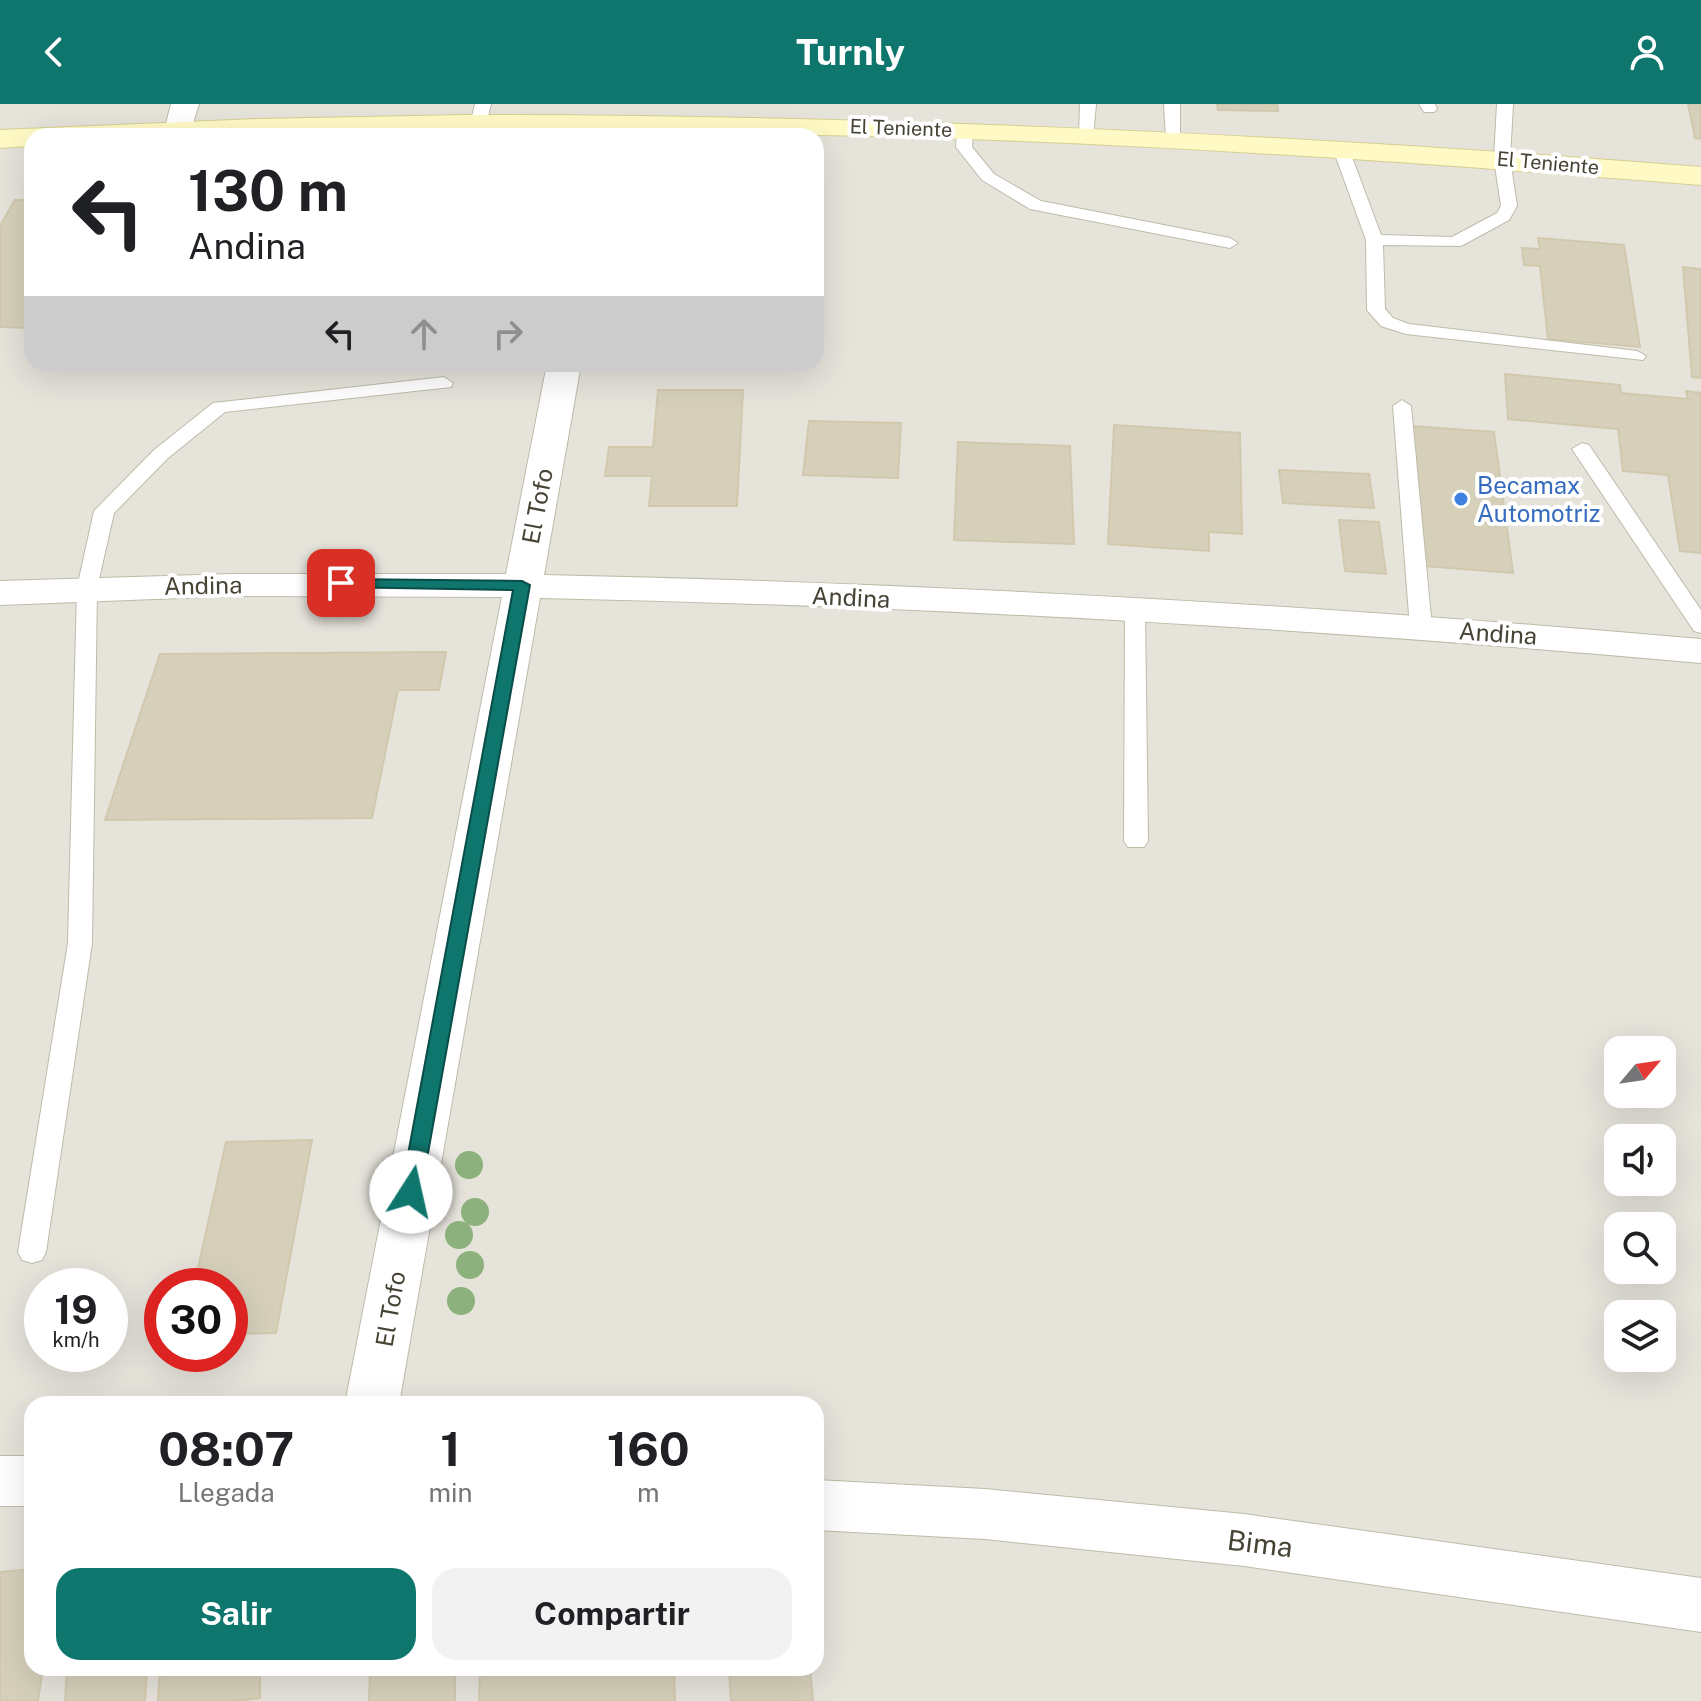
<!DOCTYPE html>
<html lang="es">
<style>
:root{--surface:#fff;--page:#f2f2f2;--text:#202124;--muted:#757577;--accent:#0f766e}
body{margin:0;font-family:"Public Sans",sans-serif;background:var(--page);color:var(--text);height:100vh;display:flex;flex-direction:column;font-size:30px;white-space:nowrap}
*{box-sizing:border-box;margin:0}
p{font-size:26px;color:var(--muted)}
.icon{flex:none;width:44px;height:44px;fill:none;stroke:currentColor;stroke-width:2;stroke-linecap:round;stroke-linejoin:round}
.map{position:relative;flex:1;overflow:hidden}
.panel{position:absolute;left:24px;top:1292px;width:800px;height:280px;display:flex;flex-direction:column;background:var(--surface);border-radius:24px;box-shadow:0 8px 32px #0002}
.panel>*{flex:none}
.banner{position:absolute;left:24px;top:24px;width:800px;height:244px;border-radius:24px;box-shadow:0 8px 32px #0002;background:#fff;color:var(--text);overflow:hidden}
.needle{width:52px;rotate:61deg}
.buttons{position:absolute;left:1604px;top:932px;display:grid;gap:16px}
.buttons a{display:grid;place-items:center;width:72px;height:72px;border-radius:16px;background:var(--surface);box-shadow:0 8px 32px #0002;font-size:40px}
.speed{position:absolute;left:24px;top:1164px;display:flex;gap:16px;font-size:40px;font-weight:700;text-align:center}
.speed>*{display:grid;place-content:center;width:104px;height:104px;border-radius:50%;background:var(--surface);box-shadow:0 8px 32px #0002;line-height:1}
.speed small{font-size:20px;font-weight:400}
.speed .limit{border:12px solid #d22;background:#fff;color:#111}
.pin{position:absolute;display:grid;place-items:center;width:68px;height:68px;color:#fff;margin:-34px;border-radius:16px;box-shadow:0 4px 12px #0006}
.me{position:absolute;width:88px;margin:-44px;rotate:10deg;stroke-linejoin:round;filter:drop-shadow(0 0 6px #0008)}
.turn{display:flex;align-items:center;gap:28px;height:168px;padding:0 32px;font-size:36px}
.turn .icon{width:104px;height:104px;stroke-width:2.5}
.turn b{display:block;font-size:56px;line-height:68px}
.lanes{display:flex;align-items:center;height:76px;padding:0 32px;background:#0003;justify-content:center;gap:40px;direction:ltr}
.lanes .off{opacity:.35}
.eta{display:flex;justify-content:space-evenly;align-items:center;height:136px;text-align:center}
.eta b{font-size:48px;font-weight:700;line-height:56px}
.primary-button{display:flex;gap:16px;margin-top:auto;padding:16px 32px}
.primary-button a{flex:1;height:92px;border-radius:24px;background:var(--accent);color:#fff;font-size:32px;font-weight:700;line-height:92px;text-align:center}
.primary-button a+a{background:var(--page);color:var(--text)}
header{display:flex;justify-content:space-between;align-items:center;height:104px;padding:0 32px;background:var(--accent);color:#fff;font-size:36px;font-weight:700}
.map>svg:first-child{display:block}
</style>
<header><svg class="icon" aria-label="back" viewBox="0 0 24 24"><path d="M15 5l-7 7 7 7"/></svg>Turnly<svg class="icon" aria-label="person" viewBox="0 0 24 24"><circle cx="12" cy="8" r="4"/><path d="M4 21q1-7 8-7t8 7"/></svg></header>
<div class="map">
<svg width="1701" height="1597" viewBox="0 0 1701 1597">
<rect width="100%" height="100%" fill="#f4f2e6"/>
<!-- industrial -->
<path fill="#e6e3db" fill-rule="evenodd" d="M0,0H1701V1597H0ZM32,32H816V260H32ZM1618,946H1662V990H1618ZM1618,1034H1662V1078H1618ZM1618,1122H1662V1166H1618ZM42,1182H110V1250H42ZM162,1182H230V1250H162ZM1618,1210H1662V1254H1618ZM32,1300H816V1564H32Z"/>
<!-- building -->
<g fill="#d6d0bb" stroke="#d1c9ae" stroke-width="2">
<path d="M1217,0H1277L1278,7L1218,6Z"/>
<path d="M1688,0H1701V35L1695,34Z"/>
<path d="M15,96H32V224L0,223V122Z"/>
<path d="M1538,134L1624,141L1640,243L1548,235L1540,162L1524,161L1522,144L1540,145Z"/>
<path d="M1683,163L1701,165V274L1692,273Z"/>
<path d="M1505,270L1620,281L1621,289L1688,295L1686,287L1701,289V449L1680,447L1668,371L1623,367L1618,325L1508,315Z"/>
<path d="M658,286H743L737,402H649L652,372H605L609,343H653Z"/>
<path d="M809,317L901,319L898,374L803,371Z"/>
<path d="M1114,321L1240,329L1242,430L1209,428V447L1108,440Z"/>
<path d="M1412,322L1494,328L1513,469L1424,462Z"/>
<path d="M958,338L1070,342L1074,440L954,436Z"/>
<path d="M1279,366L1369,370L1374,404L1283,399Z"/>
<path d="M1339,416L1379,418L1386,470L1345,467Z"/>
<path d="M446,548L439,586H398L372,714L105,716L160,550Z"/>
<path d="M312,1036L276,1229L230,1230V1182H194L226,1038Z"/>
<path d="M32,1465V1564H43L38,1597H0V1468Z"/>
<path d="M67,1564H147L145,1597H65Z"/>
<path d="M160,1564H260V1594L236,1597H158Z"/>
<path d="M370,1564H455V1597H369Z"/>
<path d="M480,1564H674L675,1597H479Z"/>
<path d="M729,1564H810L813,1597H731Z"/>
</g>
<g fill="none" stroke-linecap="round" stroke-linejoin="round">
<defs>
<g id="lane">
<path d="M475,0H491L486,21L478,26L470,21Z"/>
<path d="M1080,0H1096L1093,34L1087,36L1079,31Z"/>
<path d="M1164,0H1180V38L1174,40L1166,35Z"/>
<path d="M1419,0H1435L1437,5L1434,8H1424Z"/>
<path d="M1497,0H1513L1510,55L1517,102L1509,116L1461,142L1383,141L1385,205L1393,214L1409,220L1637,247L1646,252L1643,256L1406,230L1381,222L1367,206L1366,136L1333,45L1341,40L1349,45L1381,131L1452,133L1497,109L1501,102L1494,55Z"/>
<path d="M965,21L973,26L972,43L994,70L1041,97L1230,134L1238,139L1230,144L1030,105L982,76L956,43L957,26Z"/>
<path d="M444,273L453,279L451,283L225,308L168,354L114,409L97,484L92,839L46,1148L42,1156L32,1159L22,1156L18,1148L68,839L77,484L94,407L154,346L213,299Z"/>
<path d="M1402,296L1411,302L1432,524L1421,531L1410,524L1393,302Z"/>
<path d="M1582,339L1589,341L1701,506V529L1694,527L1572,345Z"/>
<path d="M1135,501L1145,507L1148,737L1144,743H1128L1124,737L1125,507Z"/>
</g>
<g id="street">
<path d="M171,0H199L189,32H167L164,27Z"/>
<path d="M547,260H581L544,471C930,479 1316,501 1701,535V559C1315,524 927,502 540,494L399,1300H345L502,493L233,492L0,501V477L233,470H506Z"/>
<rect x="0" y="1352" width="32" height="50"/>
<path d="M816,1376L985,1385L1244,1410L1701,1474V1528L1244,1462L985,1435L816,1426Z"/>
</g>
<path id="secondary" d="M464,11C878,11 1289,30 1701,63V81C1425,59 1148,39 871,32C592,26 312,32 32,32V42L0,44V26L258,15Z"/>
</defs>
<!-- lane casing -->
<use href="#lane" stroke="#bfbba9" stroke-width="2"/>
<!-- street casing -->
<use href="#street" stroke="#bfbba9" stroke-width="2"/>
<!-- secondary casing -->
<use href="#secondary" stroke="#d5cf95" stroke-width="2"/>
<!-- lane -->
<use href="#lane" fill="#fff" fill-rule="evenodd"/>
<!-- street -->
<use href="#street" fill="#fff" fill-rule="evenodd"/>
<!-- secondary -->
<use href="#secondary" fill="#fffac5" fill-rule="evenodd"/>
</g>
<!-- trees -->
<g fill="#8db17c">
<circle cx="469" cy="1061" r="14"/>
<circle cx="475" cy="1108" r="14"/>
<circle cx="459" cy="1131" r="14"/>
<circle cx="470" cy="1161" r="14"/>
<circle cx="461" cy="1197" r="14"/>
</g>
<!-- route -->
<path fill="#0f766e" stroke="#0a4d48" stroke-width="2" d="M341,475L522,477L530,481L421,1088L418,1094L411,1096L404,1094L401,1088L513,486L335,483V476Z"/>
<!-- markers -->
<circle fill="#3f7fe0" stroke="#fff" stroke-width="3" cx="1461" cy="395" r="8"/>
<g text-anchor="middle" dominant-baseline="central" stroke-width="8" stroke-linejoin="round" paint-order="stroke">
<!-- far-street labels -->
<g font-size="20" fill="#474335" stroke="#fff">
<text transform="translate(901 24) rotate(2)">El Teniente</text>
<text transform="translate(1548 59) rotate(5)">El Teniente</text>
</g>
<!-- shop labels -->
<g font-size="24" fill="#366cbe" stroke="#fff" text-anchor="start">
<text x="1477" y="381">Becamax<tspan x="1477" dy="28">Automotriz</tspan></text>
</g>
<!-- street labels -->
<g font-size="24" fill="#474335" stroke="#fff">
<text transform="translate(537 402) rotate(-79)">El Tofo</text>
<text transform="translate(203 481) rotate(-1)">Andina</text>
<text transform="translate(851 493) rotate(3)">Andina</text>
<text transform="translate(1498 529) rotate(4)">Andina</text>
<text transform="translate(390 1205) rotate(-80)">El Tofo</text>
</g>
<!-- near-street labels -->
<g font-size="28" fill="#474335" stroke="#fff">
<text transform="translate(1260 1439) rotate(7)">Bima</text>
</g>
</g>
</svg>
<div class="buttons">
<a><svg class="needle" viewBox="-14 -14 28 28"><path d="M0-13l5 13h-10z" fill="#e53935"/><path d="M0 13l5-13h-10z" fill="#757577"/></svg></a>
<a><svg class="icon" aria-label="sound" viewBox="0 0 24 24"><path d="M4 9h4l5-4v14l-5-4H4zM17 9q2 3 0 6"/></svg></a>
<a><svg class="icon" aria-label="search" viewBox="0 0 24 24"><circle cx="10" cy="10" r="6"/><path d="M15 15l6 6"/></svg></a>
<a><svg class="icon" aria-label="layers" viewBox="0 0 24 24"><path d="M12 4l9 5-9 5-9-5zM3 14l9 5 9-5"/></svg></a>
</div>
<div class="speed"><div>19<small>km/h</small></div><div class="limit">30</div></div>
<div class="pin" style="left:341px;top:479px;background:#d93025"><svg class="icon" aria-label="arrive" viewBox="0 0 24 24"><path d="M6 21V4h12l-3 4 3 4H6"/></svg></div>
<svg class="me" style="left:411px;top:1088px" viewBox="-20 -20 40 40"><circle r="19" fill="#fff"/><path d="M0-13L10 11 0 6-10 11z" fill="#0f766e"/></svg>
<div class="banner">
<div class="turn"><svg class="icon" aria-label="left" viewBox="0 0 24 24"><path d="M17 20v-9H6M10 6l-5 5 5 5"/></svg><div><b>130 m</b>Andina</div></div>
<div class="lanes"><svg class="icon" aria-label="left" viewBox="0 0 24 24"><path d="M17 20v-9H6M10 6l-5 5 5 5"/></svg><svg class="icon off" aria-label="ahead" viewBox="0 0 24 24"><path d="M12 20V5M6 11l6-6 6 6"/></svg><svg class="icon off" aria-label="right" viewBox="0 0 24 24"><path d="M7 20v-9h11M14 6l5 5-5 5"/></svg></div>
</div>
<section class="panel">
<div class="eta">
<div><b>08:07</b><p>Llegada</p></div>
<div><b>1</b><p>min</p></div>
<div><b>160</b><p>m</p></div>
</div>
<div class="primary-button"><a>Salir</a><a>Compartir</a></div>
</section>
</div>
